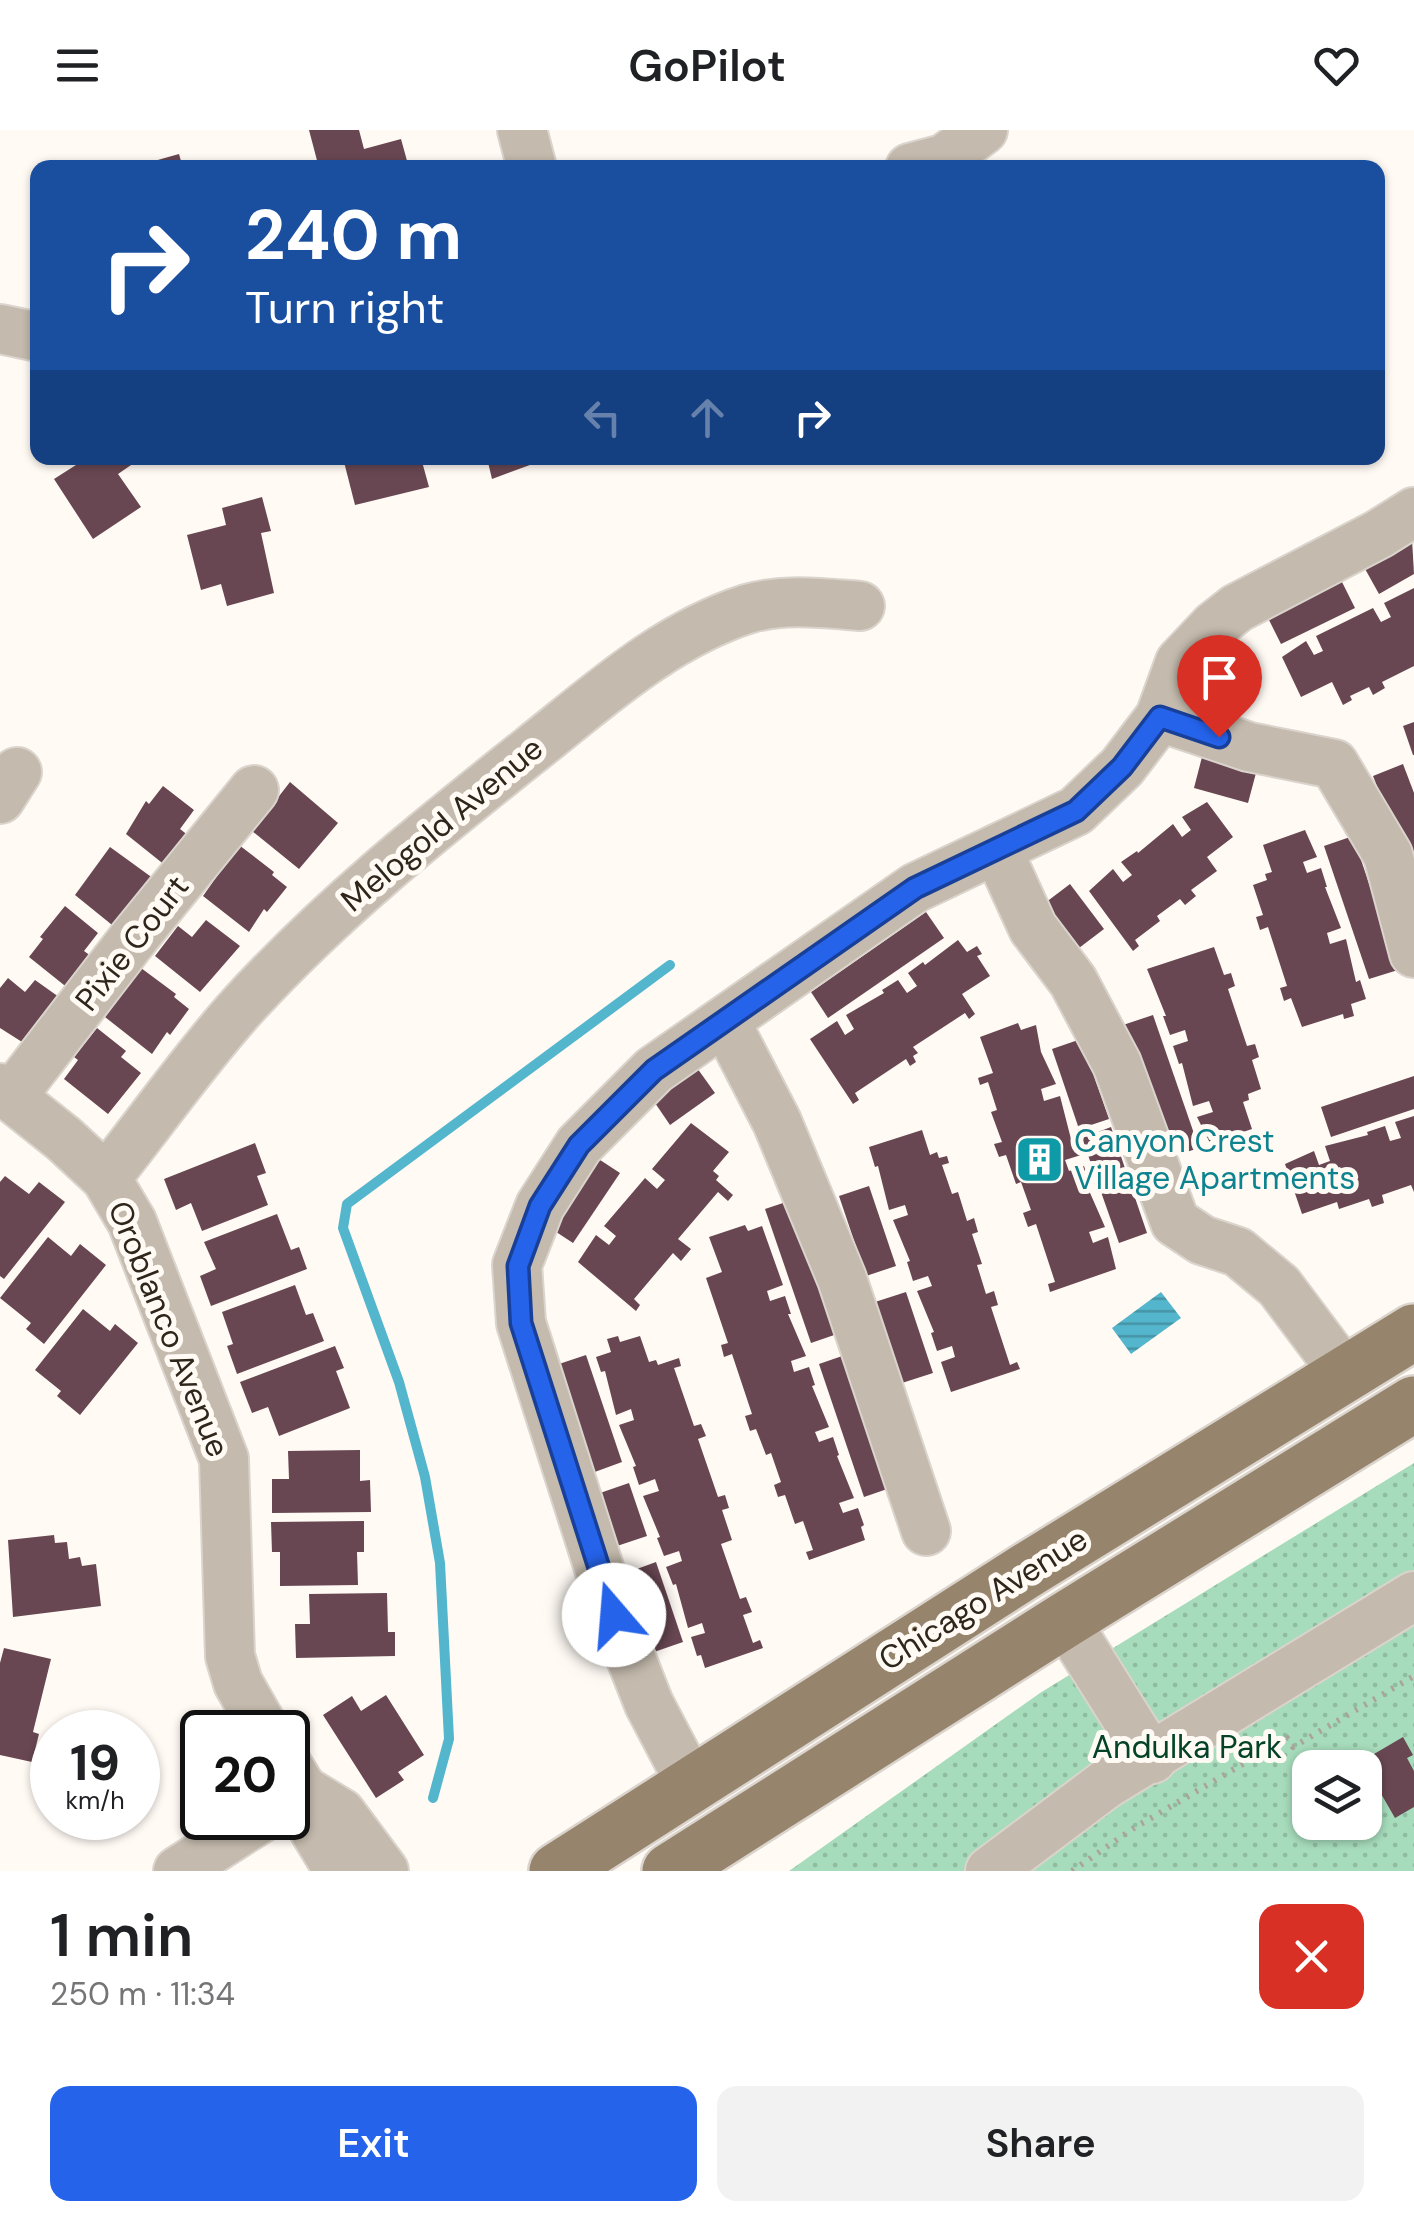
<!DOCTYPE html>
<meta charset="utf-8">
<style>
:root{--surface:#fff;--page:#f2f2f2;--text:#202124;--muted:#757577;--accent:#2563eb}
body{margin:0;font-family:"DM Sans",sans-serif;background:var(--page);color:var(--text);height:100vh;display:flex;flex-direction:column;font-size:38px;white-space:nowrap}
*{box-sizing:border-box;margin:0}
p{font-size:32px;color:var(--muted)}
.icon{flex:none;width:55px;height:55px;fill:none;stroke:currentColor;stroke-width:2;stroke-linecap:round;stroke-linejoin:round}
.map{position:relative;height:1741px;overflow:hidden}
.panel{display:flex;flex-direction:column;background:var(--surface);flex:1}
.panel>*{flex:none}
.top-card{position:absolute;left:30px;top:30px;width:1355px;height:305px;border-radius:20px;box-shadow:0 2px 8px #0004;background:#1a4fa0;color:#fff;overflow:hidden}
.controls{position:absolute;left:1292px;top:1620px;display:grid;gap:20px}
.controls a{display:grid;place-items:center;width:90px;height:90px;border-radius:20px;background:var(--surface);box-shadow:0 2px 8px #0004;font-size:50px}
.speed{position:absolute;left:30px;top:1580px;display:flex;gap:20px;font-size:50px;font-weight:700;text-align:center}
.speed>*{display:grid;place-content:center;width:130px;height:130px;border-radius:50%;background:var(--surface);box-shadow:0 2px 8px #0004;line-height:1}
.speed small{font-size:25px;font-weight:400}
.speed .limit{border:5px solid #111;border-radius:15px;background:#fff;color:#111}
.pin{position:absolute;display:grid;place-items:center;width:85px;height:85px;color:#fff;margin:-102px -42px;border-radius:50% 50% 50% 0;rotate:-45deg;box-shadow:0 0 10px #0007}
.pin .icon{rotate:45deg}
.me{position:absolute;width:110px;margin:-55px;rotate:342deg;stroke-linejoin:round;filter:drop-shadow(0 0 8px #0008)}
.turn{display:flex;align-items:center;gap:35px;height:210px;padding:0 50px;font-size:45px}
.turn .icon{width:130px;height:130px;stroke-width:2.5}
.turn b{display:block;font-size:70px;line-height:85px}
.lanes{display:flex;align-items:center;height:95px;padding:0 50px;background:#0003;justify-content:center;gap:50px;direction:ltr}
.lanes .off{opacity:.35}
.round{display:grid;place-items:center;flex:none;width:105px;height:105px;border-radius:20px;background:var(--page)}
.head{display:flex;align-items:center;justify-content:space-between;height:170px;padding:0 50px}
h1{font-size:60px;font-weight:600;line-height:75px}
.action{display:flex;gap:20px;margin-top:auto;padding:20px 50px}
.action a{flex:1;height:115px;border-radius:20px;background:var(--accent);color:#fff;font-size:40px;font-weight:600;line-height:115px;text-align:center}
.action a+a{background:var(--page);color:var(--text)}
header{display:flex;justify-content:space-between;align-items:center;height:130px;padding:0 50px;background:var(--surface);font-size:45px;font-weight:600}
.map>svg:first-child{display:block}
</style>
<header><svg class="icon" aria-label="menu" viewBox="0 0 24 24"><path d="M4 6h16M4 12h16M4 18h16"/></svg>GoPilot<svg class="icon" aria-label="heart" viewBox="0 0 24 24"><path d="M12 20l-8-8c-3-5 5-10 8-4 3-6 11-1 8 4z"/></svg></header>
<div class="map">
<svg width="1414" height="1741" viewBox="0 0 1414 1741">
<defs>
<pattern id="park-dots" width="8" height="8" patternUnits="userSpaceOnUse" patternTransform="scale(2.5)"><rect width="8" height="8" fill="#a6dbbb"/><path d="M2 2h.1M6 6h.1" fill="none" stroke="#8fbca0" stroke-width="1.8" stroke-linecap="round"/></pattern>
<pattern id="water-rules" width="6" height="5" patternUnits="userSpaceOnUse" patternTransform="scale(2.5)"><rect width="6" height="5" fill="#54b6cd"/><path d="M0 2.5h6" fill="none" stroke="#4694a6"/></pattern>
</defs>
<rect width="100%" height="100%" fill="#fffaf4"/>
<!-- park -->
<path fill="url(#park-dots)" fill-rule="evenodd" d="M1414,1333V1741H789L1040,1563ZM1310,1638H1365V1692H1310Z"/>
<!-- water -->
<path fill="url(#water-rules)" d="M1161,1162L1181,1188L1131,1224L1112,1198Z"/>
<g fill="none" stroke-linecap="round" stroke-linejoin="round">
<!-- stream -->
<path stroke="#54b6cd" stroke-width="10" d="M433,1668L449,1609L440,1433L425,1347L399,1252L343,1098L347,1074L670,835"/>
</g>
<!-- building -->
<g fill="#684752">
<path d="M309,0H359L364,19L401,9L409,38H319Z"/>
<path d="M179,24L183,38H148L147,33Z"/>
<path d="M87,328H130L134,333L118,344L141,377L93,409L54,349Z"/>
<path d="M343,328H421L429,357L355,375Z"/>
<path d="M487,328H549L492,349Z"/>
<path d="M262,367L271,401L261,403L274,463L227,476L221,454L201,460L187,405L226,395L222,378Z"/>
<path d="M1412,409L1414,444L1379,464L1364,437Z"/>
<path d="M1341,450L1355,478L1281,514L1267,486Z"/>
<path d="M1414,458V536L1382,552L1385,558L1373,565L1369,557L1350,566L1352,570L1343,575L1332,552L1301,567L1282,527L1306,511L1314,525L1323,521L1316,506L1373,478L1381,492L1391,487L1384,473Z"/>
<path d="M1414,592V625H1413L1403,596Z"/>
<path d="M1202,627L1256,643L1248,673L1194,658Z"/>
<path d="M1403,634L1414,663V750L1373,646Z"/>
<path d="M290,652L338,693L299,739L252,701Z"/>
<path d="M163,656L194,680L180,699L194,710L171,740L126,704L146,671L149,674Z"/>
<path d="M1207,672L1233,707L1207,727L1217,741L1191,760L1196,766L1185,775L1180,769L1157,786L1160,791L1135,810L1139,816L1133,821L1089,761L1113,739L1123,752L1132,745L1121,732L1137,721L1138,723L1173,694L1182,707L1191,700L1182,687Z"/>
<path d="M1305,700L1317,727L1303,732L1307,743L1321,738L1327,757H1325L1341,798L1327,803L1330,814L1346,809L1356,852L1360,850L1366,869L1351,874L1354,886L1344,889L1343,884L1302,897L1291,868L1284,871L1280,858L1287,856L1268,797L1260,800L1256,787L1263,785L1253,755L1267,750L1265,744L1272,742L1263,715Z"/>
<path d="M1353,706L1398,840L1369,849L1324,716Z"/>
<path d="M239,715L274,742L272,745L287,757L267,782L264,779L249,802L203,766Z"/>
<path d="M110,717L161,754L122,803L75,765Z"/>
<path d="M1070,754L1104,799L1079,818L1045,773Z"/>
<path d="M65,776L98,803L84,821L99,832L74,863L29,827L43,809L40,807Z"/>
<path d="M926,782L944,808L828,888L811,862Z"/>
<path d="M206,790L240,816L200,862L155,826L178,796L192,807Z"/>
<path d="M958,810L967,822L977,816L982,824L977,826L990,846L962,864L975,884L969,889L965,883L913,917L918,923L913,926L916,932L910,936L906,929L855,963L859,970L853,974L810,909L837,891L845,905L854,899L846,885L884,863L882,860L898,850L907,863L917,856L908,843L923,832L925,835Z"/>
<path d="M1214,817L1224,845L1231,843L1235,856L1228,859L1247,916L1255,914L1259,927L1252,930L1261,959L1248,964L1249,970L1243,972L1252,999L1210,1013L1197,987L1213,982L1209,971L1193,976L1182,933L1179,934L1173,916L1188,911L1185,900L1170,905L1163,886H1166L1147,839Z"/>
<path d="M141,838L176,864L174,867L189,879L170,905L167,902L152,924L105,887Z"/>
<path d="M8,848L25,862L35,850L66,872L30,917L0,898V858Z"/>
<path d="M1153,885L1199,1018L1168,1028L1123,895Z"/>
<path d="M1018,893L1021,900L1036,895L1041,922L1056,954L1041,959L1044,971L1060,966L1071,1009L1075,1008L1081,1025L1065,1030L1069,1041L1084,1036L1090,1054L1087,1056L1105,1097L1089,1102L1093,1113L1108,1107L1116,1139L1050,1162L1048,1154L1055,1152L1036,1094L1028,1097L1023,1083L1031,1080L1021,1052L1016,1054L1006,1025L999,1027L994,1014L1002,1012L991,982L997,980L988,952L980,955L978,948L993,943L980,907Z"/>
<path d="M97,898L126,921L121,927L141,943L108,984L64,949L78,930L74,927Z"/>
<path d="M1081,909L1109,989L1079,999L1052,919Z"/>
<path d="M697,938L715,963L670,995L653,970Z"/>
<path d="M1414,946V979L1331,1007L1321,977Z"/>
<path d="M1414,986V1062L1411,1055L1382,1065L1384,1073L1372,1077L1369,1069L1339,1079L1337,1072L1302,1084L1285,1034L1314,1021L1319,1035L1330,1031L1325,1016L1368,1005L1367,1002L1385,996L1390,1011L1401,1008L1395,992Z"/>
<path d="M691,993L729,1022L713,1041L719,1046L716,1050L733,1065L728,1071L718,1062L678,1109L691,1119L681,1131L673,1123L634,1169L640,1175L636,1181L578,1132L596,1105L609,1115L616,1106L604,1096L645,1048L657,1059L665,1050L652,1039Z"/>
<path d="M1111,997L1147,1103L1119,1113L1082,1008Z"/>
<path d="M922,1000L930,1025L937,1022L939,1028L947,1026L949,1033L942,1035L952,1064L958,1062L967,1091L974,1088L978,1102L972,1104L982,1134L977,1135L986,1164L994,1161L998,1175L991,1177L1010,1235L1017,1232L1020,1239L951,1262L941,1232L955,1227L952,1216L937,1221L931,1203L934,1202L917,1161L932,1156L928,1146L913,1151L907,1132L910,1131L893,1090L908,1085L905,1075L889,1080L878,1036L875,1037L869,1017Z"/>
<path d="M255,1013L266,1043L257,1046L268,1075L202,1101L191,1073L176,1080L164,1049Z"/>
<path d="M594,1026L620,1043L573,1113L547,1096Z"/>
<path d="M5,1046L29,1064L39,1052L65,1072L4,1149L0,1146V1052Z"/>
<path d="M869,1056L896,1136L866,1146L839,1066Z"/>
<path d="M795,1069L840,1203L811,1213L765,1079Z"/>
<path d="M277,1084L291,1120L299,1117L307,1139L211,1176L200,1146L216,1139L204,1112Z"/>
<path d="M745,1095L748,1101L762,1096L783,1155L767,1161L770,1171L785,1166L791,1184H788L806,1226L791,1231L794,1242L809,1237L815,1255L812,1256L829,1297L815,1302L819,1312L833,1307L839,1325L837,1326L854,1368L839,1373L843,1383L858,1378L864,1395L861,1397L865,1410L809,1430L806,1422L813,1420L803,1391L795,1394L785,1365L778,1367L774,1355L781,1352L771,1323L766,1325L756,1299L750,1301L745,1286L752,1284L732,1224L724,1227L721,1215L728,1213L706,1148L722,1142L709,1107Z"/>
<path d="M48,1107L71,1126L80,1114L106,1135L44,1214L26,1199L31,1193L0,1168Z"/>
<path d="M295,1155L306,1185L313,1183L324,1211L237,1244L227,1216L233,1214L222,1182Z"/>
<path d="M906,1162L933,1243L902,1253L875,1172Z"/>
<path d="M83,1179L110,1201L115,1194L138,1213L80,1285L57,1266L61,1261L35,1240Z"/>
<path d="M618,1206L620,1212L640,1206L649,1232L656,1230L658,1235L679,1228L681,1236L674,1238L694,1296L701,1294L706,1306L698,1309L718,1367L725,1365L729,1378L722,1380L732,1410L721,1414L740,1469L746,1467L752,1482L743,1485L753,1513L760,1510L763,1518L705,1538L701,1525L697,1526L691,1507L705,1503L702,1493L688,1498L676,1454L673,1455L666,1437L682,1431L679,1421L664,1426L657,1408L660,1407L643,1366L659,1361L655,1349L639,1355L633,1337L636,1336L619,1295L634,1290L631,1279L616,1285L605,1241L601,1242L596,1227L611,1222L607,1209Z"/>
<path d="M335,1216L344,1238L336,1241L350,1278L279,1306L268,1277L252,1283L240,1252Z"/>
<path d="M848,1224L893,1357L864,1367L819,1234Z"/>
<path d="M586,1225L622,1332L592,1343L556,1235Z"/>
<path d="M360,1320V1351L370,1350L371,1382L272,1383V1349H289L288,1321Z"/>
<path d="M629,1353L647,1406L617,1416L600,1363Z"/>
<path d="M364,1391V1422H357L358,1455L280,1456V1422H272L271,1392Z"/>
<path d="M54,1405L55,1413L67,1412L69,1429L80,1427L82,1436L96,1434L101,1476L13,1487L8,1410Z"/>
<path d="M656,1432L683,1512L654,1522L626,1443Z"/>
<path d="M387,1463L388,1502H395V1526L296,1528L295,1494H310L309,1464Z"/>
<path d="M4,1518L51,1529L33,1602L39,1604L32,1632L0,1625V1533Z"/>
<path d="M386,1565L424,1625L398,1642L404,1650L376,1668L323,1585L352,1566L361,1581Z"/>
<path d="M1403,1607L1413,1625L1407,1628L1414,1641V1677L1395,1688L1372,1648L1367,1652L1365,1638L1357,1634Z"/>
</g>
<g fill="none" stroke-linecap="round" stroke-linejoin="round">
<defs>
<g id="minor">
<path d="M522,0L532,38"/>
<path d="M910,38L944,29L983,0"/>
<path d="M0,199L38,207"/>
<path d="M1160,587L1249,617L1334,634L1388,725L1414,823"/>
<path d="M0,669L17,642"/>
<path d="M997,719L1033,798L1073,851L1117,934L1175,1092L1202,1110L1238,1122L1279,1156L1345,1244"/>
<path d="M725,891L777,992L842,1149L926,1401"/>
<path d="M0,958L64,1009L106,1048L132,1092L224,1329L230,1526L238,1553L266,1602"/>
<path d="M11,967L132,810L254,660"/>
<path d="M106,1048C150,993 191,934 238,881C327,782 429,701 532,619C600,565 664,506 747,479C784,468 823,473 860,476"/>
<path d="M1065,1490L1152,1629"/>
<path d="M288,1636L303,1660L314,1700L339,1741"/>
<path d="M691,1654L649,1574L614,1485L521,1193L517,1135L540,1076L579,1015L654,940L915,758L1076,681L1122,637L1160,587L1180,532L1214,496L1237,478L1379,404L1414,382"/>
<path d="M303,1660L341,1683L384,1741"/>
<path d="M178,1741L261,1688"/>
<path d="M990,1741L1106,1654L1414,1466"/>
</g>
<g id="major">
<path d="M557,1741L1029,1439L1414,1202"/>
<path d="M670,1741L1065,1490L1414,1274"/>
</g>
</defs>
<!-- minor casing -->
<use href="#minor" stroke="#dad4cd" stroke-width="52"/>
<!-- major casing -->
<use href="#major" stroke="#dad4cd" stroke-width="60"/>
<!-- path -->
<path stroke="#aaa39b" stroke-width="6" stroke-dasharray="2.5 8" stroke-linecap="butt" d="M1072,1741L1134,1698L1287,1608L1293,1617L1414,1546"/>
<!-- minor -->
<use href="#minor" stroke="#c4baad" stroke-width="48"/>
<!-- major -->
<use href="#major" stroke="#96846c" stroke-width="55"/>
</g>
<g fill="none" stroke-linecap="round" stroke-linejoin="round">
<defs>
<path id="route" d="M614,1485L521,1193L518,1136L540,1076L579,1015L654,940L915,758L1076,681L1122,637L1160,587L1219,607"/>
</defs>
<!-- route casing -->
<use href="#route" stroke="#184099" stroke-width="25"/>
<!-- route -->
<use href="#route" stroke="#2563eb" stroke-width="18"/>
</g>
<!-- icons -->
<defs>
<symbol id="building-square" viewBox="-11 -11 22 22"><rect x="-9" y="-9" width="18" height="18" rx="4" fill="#0f9aa8" stroke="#fffaf4"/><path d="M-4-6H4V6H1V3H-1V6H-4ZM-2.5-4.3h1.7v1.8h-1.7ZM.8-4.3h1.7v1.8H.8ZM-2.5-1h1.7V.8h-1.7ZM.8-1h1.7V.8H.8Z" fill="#fff"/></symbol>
</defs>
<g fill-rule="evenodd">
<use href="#building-square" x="1012" y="1002" width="55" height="55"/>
</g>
<g text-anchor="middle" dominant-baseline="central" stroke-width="10" stroke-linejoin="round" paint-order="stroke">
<!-- street labels -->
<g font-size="32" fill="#2f261b" stroke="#fffaf4">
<text transform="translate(442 694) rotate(-40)">Melogold Avenue</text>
<text transform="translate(132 813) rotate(-52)">Pixie Court</text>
<text transform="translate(169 1199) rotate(68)">Oroblanco Avenue</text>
<text transform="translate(983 1469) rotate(-32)">Chicago Avenue</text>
</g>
<!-- culture labels -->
<g font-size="32" fill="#0d838f" stroke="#fffaf4" text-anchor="start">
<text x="1074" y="1011">Canyon Crest<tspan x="1074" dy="37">Village Apartments</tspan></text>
</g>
<!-- park labels -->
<g font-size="32" fill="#054329" stroke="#fffaf4">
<text x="1187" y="1617">Andulka Park</text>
</g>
</g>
</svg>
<div class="controls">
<a><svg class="icon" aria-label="layers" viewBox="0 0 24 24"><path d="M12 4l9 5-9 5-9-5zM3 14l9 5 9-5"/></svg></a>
</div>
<div class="speed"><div>19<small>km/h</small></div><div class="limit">20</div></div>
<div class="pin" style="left:1219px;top:607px;background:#d93025"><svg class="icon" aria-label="arrive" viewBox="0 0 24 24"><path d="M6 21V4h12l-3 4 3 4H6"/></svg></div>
<svg class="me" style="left:614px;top:1485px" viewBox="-20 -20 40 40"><circle r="19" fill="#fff"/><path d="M0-13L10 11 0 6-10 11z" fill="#2563eb"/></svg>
<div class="top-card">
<div class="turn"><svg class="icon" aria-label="right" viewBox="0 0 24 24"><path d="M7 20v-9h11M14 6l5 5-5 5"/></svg><div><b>240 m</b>Turn right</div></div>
<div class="lanes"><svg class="icon off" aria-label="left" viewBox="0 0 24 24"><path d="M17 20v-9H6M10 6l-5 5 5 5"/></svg><svg class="icon off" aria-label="ahead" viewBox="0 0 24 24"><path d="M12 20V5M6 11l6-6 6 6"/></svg><svg class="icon" aria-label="right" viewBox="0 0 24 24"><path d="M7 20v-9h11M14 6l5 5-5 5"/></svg></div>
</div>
</div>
<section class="panel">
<div class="head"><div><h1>1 min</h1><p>250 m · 11:34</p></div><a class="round" style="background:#d93025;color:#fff"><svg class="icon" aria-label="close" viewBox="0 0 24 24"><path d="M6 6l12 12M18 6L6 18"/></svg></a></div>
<div class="action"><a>Exit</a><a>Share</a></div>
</section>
